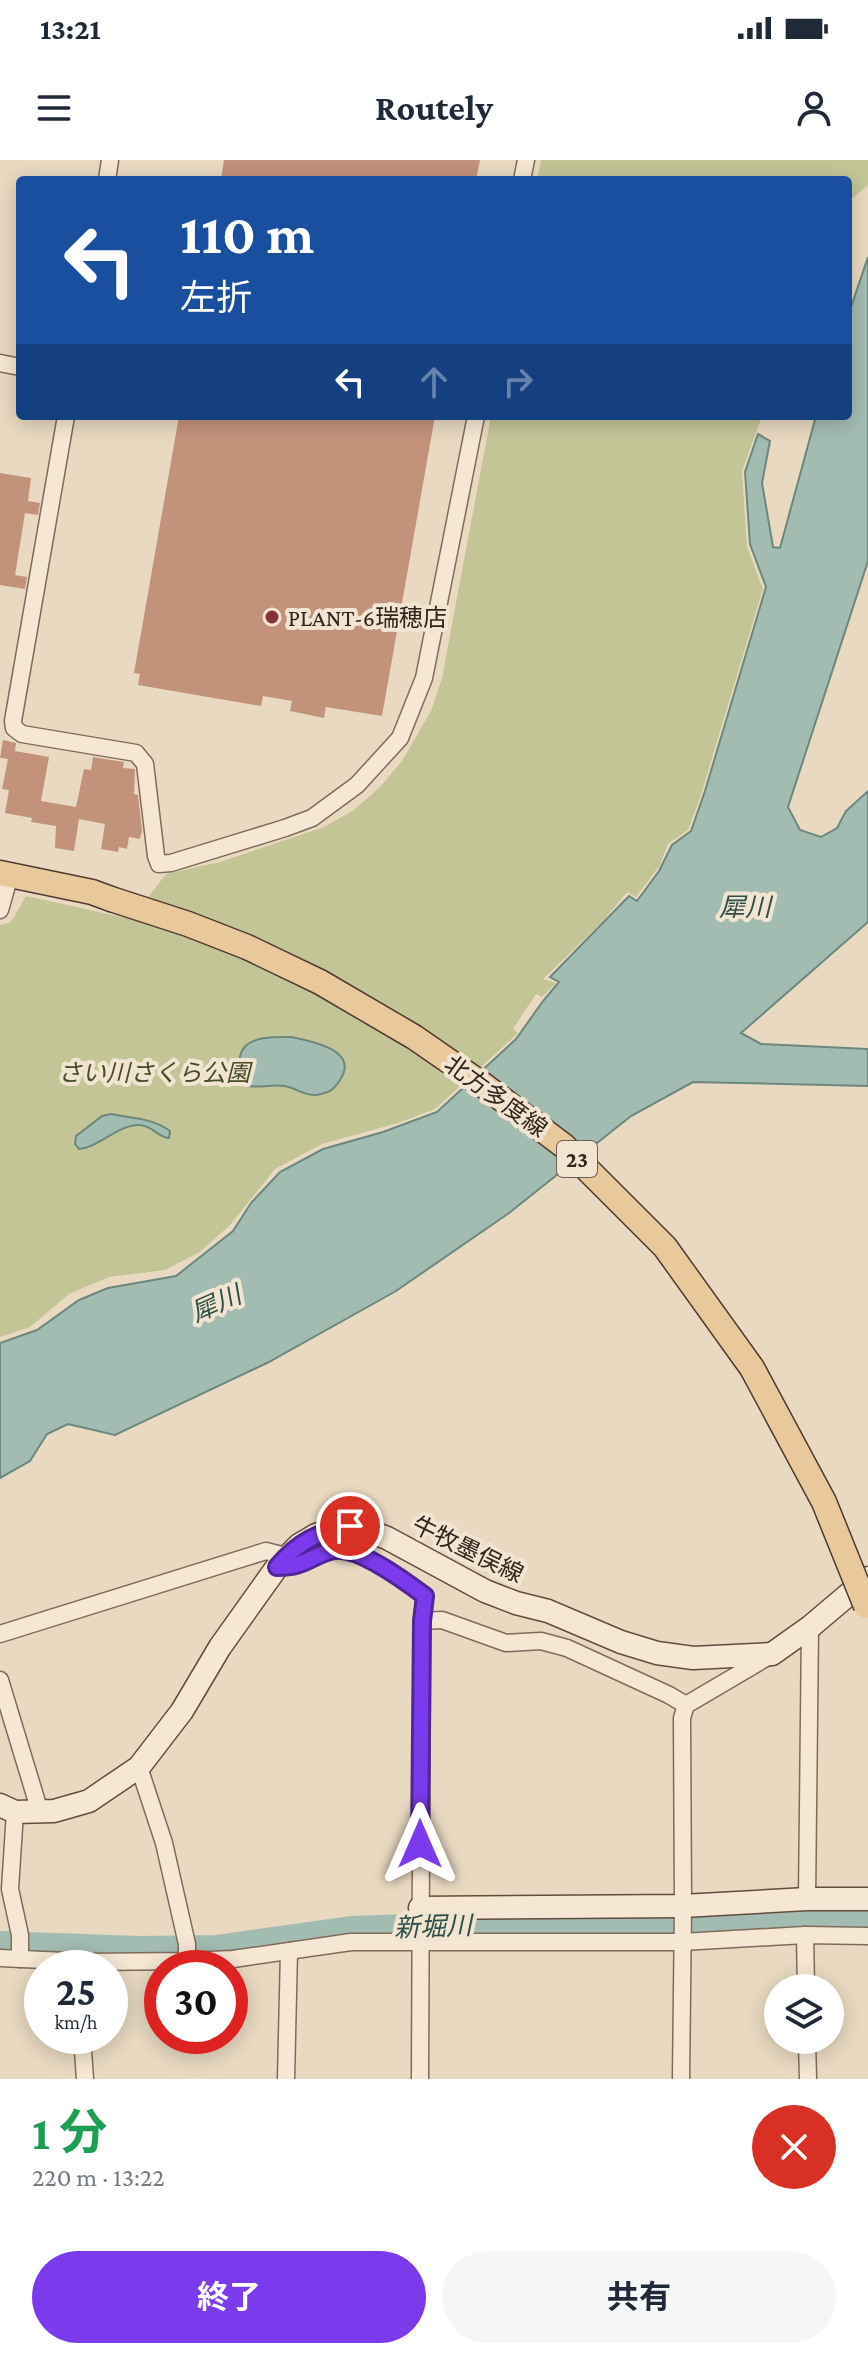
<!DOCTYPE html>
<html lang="ja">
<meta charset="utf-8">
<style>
:root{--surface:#fff;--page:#f6f6f7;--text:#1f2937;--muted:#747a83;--accent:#7c3aed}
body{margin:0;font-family:"Crimson Pro","Noto Sans JP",serif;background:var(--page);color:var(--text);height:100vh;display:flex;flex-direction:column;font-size:30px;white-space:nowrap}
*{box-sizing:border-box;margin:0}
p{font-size:26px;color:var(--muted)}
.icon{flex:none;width:44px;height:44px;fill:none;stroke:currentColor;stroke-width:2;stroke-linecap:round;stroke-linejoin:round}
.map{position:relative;height:1919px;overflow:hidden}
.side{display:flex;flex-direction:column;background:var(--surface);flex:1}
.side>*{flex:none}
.guide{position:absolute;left:16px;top:16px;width:836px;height:244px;border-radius:8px;box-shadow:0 4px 20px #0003;background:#1a4fa0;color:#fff;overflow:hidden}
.tools{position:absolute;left:764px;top:1814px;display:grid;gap:16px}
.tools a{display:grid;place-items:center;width:80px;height:80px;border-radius:50%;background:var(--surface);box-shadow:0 4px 20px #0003;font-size:40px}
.speed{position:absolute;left:24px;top:1790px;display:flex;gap:16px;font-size:40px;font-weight:700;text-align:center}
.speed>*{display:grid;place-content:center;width:104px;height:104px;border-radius:50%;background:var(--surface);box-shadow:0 4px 20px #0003;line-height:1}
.speed small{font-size:20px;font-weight:400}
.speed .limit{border:12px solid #d22;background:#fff;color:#111}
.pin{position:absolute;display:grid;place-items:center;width:68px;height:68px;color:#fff;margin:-34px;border:4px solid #fff;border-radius:50%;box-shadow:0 2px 8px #0007}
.me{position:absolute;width:88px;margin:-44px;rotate:0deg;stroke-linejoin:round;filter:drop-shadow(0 0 6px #0008)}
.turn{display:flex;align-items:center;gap:28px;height:168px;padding:0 32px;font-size:36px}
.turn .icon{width:104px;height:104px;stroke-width:2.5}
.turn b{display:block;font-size:56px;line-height:68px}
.lanes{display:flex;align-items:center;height:76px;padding:0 32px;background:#0003;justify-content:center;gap:40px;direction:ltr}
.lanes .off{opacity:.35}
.round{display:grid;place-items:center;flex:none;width:84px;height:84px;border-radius:42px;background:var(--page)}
.head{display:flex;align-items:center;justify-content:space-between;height:136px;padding:0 32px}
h1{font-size:48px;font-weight:700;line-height:60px;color:#1e9e55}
.cta{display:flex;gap:16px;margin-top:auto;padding:16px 32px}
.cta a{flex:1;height:92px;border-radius:48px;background:var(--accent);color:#fff;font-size:32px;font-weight:700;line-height:92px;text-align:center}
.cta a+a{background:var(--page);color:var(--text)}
.status{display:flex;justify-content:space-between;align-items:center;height:56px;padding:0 40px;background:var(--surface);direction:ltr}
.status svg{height:22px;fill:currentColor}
header{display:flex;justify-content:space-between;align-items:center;height:104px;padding:0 32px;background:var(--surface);font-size:36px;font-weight:700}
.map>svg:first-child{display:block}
</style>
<div class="status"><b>13:21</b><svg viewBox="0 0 49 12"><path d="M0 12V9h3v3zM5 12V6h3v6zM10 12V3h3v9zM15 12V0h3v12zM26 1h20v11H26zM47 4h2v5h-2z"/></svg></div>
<header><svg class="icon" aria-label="menu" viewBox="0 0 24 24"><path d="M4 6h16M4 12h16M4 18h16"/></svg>Routely<svg class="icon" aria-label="person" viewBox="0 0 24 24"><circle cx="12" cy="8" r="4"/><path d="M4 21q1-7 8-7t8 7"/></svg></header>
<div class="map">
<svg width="868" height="1919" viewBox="0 0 868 1919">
<rect width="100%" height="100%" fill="#e9d9c1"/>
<!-- green -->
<g fill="#c4c597">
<path d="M541,0H868V25L848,42V20H537Z"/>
<path d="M491,256H762L742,311L747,387L763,429L700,638L688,670L668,684L660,705L636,737L627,732L602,762L543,819L556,823L542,837L536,834L513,869L518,873L435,949L398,963L322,984L275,1009L230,1065L200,1092L165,1110L109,1117L69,1134L30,1167L0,1177V765L11,762L26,736L131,759L166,714L220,702L324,667L354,650L381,626L402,601L431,551L442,518Z"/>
</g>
<!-- water -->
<g fill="#a3bcb2" stroke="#6c887e" stroke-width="2">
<path d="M868,97V401L788,647L800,670L821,677L837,668L846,651L868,631V762L741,873L761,884L868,889V926L693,922L631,956L509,1053L396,1131L267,1203L115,1275L68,1264L47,1274L30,1301L0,1318V1183L37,1170L79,1140L108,1128L176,1116L233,1071L251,1043L280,1012L323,989L383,972L437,952L516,879L543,841L559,822L550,817L629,736L637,741L659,711L672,685L691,671L705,631L766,427L750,384L745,312L758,274L770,281L762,323L773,387L780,388L816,256H848V156Z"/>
<path d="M291,877C311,881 360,890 340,920C335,928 331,932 321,934C308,938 298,929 285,926C274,924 260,928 248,926L240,916C240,910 239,902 240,896C245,875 274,877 291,877Z"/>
<path d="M111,954C131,958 153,958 170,971L169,978C157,977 152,965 139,965C117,965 100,987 79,989L75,984L76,976L102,956Z"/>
</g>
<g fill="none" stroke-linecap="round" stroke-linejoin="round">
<!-- river -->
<path stroke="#a3bcb2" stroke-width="28" d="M0,1785L139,1790L216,1789L351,1770L645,1760L868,1762"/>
</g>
<!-- building -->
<g fill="#c3927b">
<path d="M224,0H480L476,20H221Z"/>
<path d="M179,256H435L382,556L326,547L324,558L290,551L292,541L263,536L261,546L138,525L140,514L134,513Z"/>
<path d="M0,313L31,318L28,341L40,343L38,355L25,353L15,415L27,417L25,429L0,425Z"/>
<path d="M3,580L16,583L15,591L49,597L41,641L76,647L84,609L91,610L93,597L124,602L123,608L135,609L134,634L138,635L142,670L140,679L129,677L127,689L119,687L118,692L101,689L105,664L79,659L74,691L55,688L56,666L31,662L32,658L5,653L9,630L2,629L8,599L0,598Z"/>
</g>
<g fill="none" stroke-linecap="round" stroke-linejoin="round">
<defs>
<g id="street">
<path d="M107,20L110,0"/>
<path d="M522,20L526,0"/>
<path d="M0,203L20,207"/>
<path d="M66,256L13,561L14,568L22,574L136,593L145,604L156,696L159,704L171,703L285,668L312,658L357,625L400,578L424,518L476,256"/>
<path d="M0,750L10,715"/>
<path d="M277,1407C304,1407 307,1398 330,1391C354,1383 405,1421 425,1436L422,1461L442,1460L506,1483L541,1481L567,1488L669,1535L686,1545"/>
<path d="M0,1474L266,1391L286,1396"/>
<path d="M0,1520L40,1652"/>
<path d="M139,1607L164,1683L187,1784V1801"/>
<path d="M15,1652L10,1729L20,1775V1799"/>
<path d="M807,1739L810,1467"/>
<path d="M805,1775L806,1828"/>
<path d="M0,1798L87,1802L187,1801L233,1799L351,1782H682L805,1775L868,1776"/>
<path d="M82,1876L85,1919"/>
<path d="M807,1880L808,1919"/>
<path d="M286,1919L289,1791"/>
<path d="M420,1919L422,1461"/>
<path d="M681,1919L683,1746L682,1558L686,1545L771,1495"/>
</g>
<g id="secondary">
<path d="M0,1645L15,1652L54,1651L89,1641L139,1607L182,1551L220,1487L277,1407L299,1385L316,1375L332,1370L350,1366L369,1371L387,1378L485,1431L516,1443L548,1451L621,1482L657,1493L693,1498L772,1494L810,1467L868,1418"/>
<path d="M420,1748L683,1746L807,1739H868"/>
</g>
<path id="primary" d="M0,713L92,732L111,739"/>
</defs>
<!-- street casing -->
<use href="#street" stroke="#806b5b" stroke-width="19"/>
<!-- secondary casing -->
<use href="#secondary" stroke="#624c3e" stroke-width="25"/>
<!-- primary casing -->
<use href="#primary" stroke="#4e3a2f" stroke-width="27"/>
<!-- street -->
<use href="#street" stroke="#f5e7d3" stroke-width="16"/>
<!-- secondary -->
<use href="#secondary" stroke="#f5e7d3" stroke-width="22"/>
<!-- primary -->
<use href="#primary" stroke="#e9c99c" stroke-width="24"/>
<defs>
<path id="primary-bridge" d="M111,739L188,764L247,787L320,822L414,877L482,924L564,986L665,1087L752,1208L824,1342L866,1446"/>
</defs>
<!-- primary-bridge casing -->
<use href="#primary-bridge" stroke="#4e3a2f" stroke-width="27" stroke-linecap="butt"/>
<!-- primary-bridge -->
<use href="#primary-bridge" stroke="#e9c99c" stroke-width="24"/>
</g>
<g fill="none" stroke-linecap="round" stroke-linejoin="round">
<defs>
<path id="route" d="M350,1366C317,1373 299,1381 277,1407C305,1407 307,1398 330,1391C354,1383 405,1421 425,1436L422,1461L420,1684"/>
</defs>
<!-- route casing -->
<use href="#route" stroke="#51269a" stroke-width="20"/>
<!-- route -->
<use href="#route" stroke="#7c3aed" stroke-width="14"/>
</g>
<!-- markers -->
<circle fill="#89313a" stroke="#f1e4d0" stroke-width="3" cx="272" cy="457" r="8"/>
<g text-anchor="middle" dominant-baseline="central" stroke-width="8" stroke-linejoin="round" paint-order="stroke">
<!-- shield labels -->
<rect fill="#f1e4d0" stroke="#6b5e53" stroke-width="2" x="557" y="981" width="40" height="36" rx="6"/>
<g font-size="22" font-weight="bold" fill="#32251d">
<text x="577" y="999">23</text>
</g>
<!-- poi labels -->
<g font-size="24" fill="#32251d" stroke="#f1e4d0" text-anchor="start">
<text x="288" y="457">PLANT-6瑞穂店</text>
</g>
<!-- park labels -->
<g font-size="24" font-style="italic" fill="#464c26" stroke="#f1e4d0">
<text x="154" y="912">さい川さくら公園</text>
</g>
<!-- street labels -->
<g font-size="24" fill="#32251d" stroke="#f1e4d0">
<text transform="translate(496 936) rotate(36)">北方多度線</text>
<text transform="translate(468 1389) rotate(26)">牛牧墨俣線</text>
</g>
<!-- water labels -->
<g font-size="26" font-style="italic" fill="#2e504a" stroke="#f1e4d0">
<text x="745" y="747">犀川</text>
<text transform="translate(216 1144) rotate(-24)">犀川</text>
<text transform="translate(433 1767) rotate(-2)">新堀川</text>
</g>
</g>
</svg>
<div class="tools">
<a><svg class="icon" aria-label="layers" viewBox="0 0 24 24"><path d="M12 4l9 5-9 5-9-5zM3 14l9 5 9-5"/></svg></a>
</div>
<div class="speed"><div>25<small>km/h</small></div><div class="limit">30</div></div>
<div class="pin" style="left:350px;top:1366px;background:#d93025"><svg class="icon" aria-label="arrive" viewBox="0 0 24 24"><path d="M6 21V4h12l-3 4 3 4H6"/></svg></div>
<svg class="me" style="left:420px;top:1684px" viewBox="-20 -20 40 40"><path d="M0-17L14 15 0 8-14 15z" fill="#7c3aed" stroke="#fff" stroke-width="4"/></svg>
<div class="guide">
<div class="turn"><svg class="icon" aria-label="left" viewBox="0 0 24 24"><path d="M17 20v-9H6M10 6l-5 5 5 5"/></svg><div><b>110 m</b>左折</div></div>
<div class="lanes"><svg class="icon" aria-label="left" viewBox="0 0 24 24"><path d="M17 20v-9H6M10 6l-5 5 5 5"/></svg><svg class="icon off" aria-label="ahead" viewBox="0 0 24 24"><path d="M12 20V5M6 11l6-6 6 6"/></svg><svg class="icon off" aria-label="right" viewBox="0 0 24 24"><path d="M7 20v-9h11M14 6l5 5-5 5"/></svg></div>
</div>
</div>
<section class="side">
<div class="head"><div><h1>1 分</h1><p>220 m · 13:22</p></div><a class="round" style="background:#d93025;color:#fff"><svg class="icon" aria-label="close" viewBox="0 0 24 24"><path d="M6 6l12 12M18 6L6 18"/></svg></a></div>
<div class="cta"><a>終了</a><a>共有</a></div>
</section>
